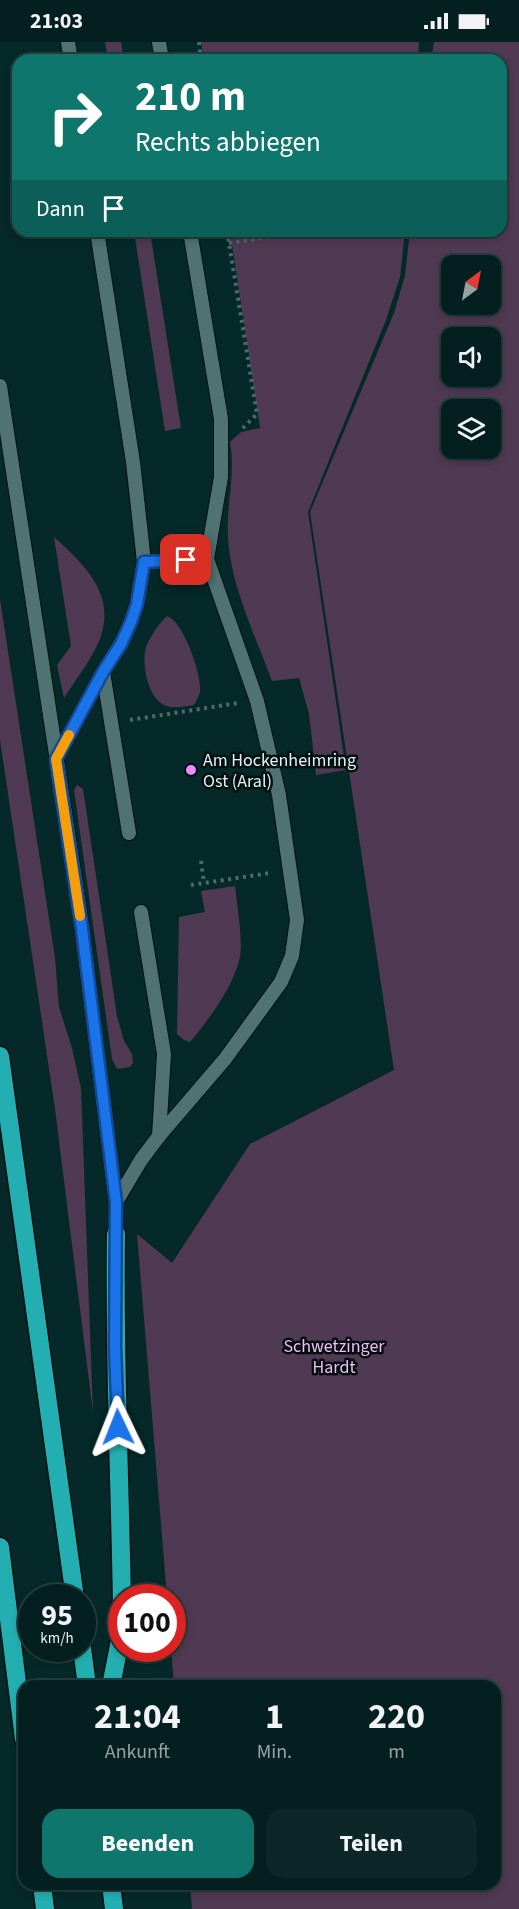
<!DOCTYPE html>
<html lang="de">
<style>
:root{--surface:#041f1f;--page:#0d2728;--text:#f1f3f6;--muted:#97a2a4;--line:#253d3d;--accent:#0f766e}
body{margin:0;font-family:"Source Sans 3",sans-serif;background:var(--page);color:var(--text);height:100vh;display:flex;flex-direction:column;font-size:22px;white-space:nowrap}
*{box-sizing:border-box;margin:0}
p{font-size:20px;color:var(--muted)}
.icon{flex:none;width:33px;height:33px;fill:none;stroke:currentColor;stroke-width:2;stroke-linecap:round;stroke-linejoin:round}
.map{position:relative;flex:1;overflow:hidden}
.side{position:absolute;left:18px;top:1638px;width:483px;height:210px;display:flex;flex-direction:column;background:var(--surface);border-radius:18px;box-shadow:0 3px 9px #0003,0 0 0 2px var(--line)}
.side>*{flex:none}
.banner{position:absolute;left:12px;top:12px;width:495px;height:183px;border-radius:18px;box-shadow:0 3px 9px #0003,0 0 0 2px var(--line);background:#0f766e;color:#fff;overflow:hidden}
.needle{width:39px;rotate:32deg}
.controls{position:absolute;left:441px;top:213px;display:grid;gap:12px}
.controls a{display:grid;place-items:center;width:60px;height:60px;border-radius:12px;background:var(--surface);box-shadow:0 3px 9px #0003,0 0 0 2px var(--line);font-size:30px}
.speed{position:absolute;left:18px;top:1542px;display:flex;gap:12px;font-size:30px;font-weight:700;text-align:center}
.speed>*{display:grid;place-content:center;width:78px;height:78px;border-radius:50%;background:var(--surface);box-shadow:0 3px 9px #0003,0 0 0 2px var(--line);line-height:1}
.speed small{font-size:15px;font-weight:400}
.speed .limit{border:9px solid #d22;background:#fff;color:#111}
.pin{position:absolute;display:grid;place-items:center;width:51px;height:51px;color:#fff;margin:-26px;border-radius:12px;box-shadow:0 3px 9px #0006}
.me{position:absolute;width:66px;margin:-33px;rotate:358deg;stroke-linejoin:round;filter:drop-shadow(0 0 4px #0008)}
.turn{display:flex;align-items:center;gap:21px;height:126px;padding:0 24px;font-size:27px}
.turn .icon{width:78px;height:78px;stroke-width:2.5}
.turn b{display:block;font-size:42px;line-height:51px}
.then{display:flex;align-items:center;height:57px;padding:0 24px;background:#0003;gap:12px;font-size:22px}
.eta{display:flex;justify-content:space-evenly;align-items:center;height:102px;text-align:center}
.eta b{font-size:36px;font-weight:700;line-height:42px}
.cta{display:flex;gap:12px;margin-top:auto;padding:12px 24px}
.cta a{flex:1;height:69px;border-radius:18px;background:var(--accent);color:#fff;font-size:24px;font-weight:700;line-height:69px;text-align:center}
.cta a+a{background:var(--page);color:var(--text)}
.status{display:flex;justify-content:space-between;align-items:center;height:42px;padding:0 30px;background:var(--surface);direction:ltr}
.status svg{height:16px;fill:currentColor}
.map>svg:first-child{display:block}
</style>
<div class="status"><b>21:03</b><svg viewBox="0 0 49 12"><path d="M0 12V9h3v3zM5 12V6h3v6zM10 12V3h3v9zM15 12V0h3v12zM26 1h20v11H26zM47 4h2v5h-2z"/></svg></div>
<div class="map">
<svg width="519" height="1867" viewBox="0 0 519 1867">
<rect width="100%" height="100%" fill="#052929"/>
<!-- green -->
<g fill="#503952" fill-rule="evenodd">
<path d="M105,0H121L124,18H108Z"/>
<path d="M201,0H419L418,18H204Z"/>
<path d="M434,0H519V1867H192L190,1842H495V1644H174L171,1607L172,1556L167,1555L137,1192L172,1221L250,1102L394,1028L310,470L394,271L405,234L410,189H501V18H431ZM452,224H490V262H452ZM452,296H490V334H452ZM452,368H490V406H452Z"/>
<path d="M134,189H150L181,386L165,389Z"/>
<path d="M230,189H405L400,235L386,278L308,470L346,728L316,733L309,672L299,636L272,639C256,595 230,543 228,495C226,463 236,432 230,400L241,390L260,386Z"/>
<path d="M54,495C84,522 117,553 100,597C92,617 76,637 64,656L57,623L71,604Z"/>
<path d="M0,557L55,916L59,965L72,1006L81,1046L93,1371L55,1067L0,698Z"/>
<path d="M167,574C183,579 200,629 200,645C201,652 197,657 194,663C184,664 174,667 166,664C148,657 141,622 146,605C150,595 159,581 167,574Z"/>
<path d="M77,743L83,747L117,974L124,999L132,1012L133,1021L130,1025L117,1027L112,1017L74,748Z"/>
<path d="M235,844C237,864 244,902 239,919C232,946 208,979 190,1000L184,998L177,992L179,875L205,870L201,849Z"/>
</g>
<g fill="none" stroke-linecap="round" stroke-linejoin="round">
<defs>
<g id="lane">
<path d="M68,0L71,18"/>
<path d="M159,0L162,18"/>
<path d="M0,344L79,864L116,1160V1192"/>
<path d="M144,520L207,517"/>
<path d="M103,630L129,791"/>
<path d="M56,717L103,630L121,601L131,580L137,562L144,520L133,420L97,189"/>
<path d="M141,870L164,1012L159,1094"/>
<path d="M116,1160L141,1118L159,1094L225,1017L281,940L292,914L297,878L279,753L257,659L207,517L221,435V377L190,189"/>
</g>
<g id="highway">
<path d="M0,1014L75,1556"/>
<path d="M116,1192C114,1316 120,1439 122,1563"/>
<path d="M0,1505L24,1697"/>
<path d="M82,1606L87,1644"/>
<path d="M111,1644L122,1588"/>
<path d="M42,1842L45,1867"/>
<path d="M111,1842L114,1867"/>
</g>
</defs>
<!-- lane casing -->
<use href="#lane" stroke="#001010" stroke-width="16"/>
<!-- highway casing -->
<use href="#highway" stroke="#001010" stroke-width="21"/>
<!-- path -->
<g stroke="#4d6b6b" stroke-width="4" stroke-dasharray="3 4.5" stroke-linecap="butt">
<path d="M199,0L201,18"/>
<path d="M227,189L257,372L241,388"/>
<path d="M229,201L276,194"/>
<path d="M130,678L238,661"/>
<path d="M201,819L204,841"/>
<path d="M191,843L270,831"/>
</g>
<!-- lane -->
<use href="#lane" stroke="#507272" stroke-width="14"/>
<!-- highway -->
<use href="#highway" stroke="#23afb1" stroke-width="18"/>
</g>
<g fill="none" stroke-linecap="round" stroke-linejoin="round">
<defs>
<path id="route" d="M118,1385L115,1304L116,1160L82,887L56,717L103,630L121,602L131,580L137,562L144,520L186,518"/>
</defs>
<!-- route casing -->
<use href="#route" stroke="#114b97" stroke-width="15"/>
<!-- route -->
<use href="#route" stroke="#1a73e8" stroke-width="10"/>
<!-- slow -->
<path stroke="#f59e0b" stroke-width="10" d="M69,693L56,717L80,874"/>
</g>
<!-- markers -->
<circle fill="#ef8bf7" stroke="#030f0f" stroke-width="2" cx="191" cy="728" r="6"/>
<g text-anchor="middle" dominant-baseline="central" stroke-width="5" stroke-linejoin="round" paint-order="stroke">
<!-- poi labels -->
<g font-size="18" fill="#e0f2f2" stroke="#030f0f" text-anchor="start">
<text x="203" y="718">Am Hockenheimring<tspan x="203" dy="21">Ost (Aral)</tspan></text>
</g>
<!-- park labels -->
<g font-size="18" fill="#f3bbf7" stroke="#030f0f">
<text x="334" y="1304">Schwetzinger<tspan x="334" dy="21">Hardt</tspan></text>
</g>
</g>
</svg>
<div class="controls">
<a><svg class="needle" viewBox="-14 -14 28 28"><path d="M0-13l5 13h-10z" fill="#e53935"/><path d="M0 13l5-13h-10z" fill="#97a2a4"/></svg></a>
<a><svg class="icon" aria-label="sound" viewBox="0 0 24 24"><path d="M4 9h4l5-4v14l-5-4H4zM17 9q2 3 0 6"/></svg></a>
<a><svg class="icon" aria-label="layers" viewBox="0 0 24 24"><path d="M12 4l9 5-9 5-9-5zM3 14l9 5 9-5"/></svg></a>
</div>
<div class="speed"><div>95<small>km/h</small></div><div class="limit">100</div></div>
<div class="pin" style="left:186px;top:518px;background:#d93025"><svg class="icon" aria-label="arrive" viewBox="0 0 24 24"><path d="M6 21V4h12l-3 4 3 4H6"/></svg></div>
<svg class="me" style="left:118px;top:1385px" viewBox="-20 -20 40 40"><path d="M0-17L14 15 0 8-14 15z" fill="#1a73e8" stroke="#fff" stroke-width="4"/></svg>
<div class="banner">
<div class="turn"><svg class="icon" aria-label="right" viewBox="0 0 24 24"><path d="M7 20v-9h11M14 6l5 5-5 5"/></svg><div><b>210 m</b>Rechts abbiegen</div></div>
<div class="then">Dann<svg class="icon" aria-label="arrive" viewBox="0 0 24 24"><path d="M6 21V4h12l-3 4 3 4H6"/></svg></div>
</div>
<section class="side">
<div class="eta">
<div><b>21:04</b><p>Ankunft</p></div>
<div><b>1</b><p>Min.</p></div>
<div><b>220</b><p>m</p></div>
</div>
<div class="cta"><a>Beenden</a><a>Teilen</a></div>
</section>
</div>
